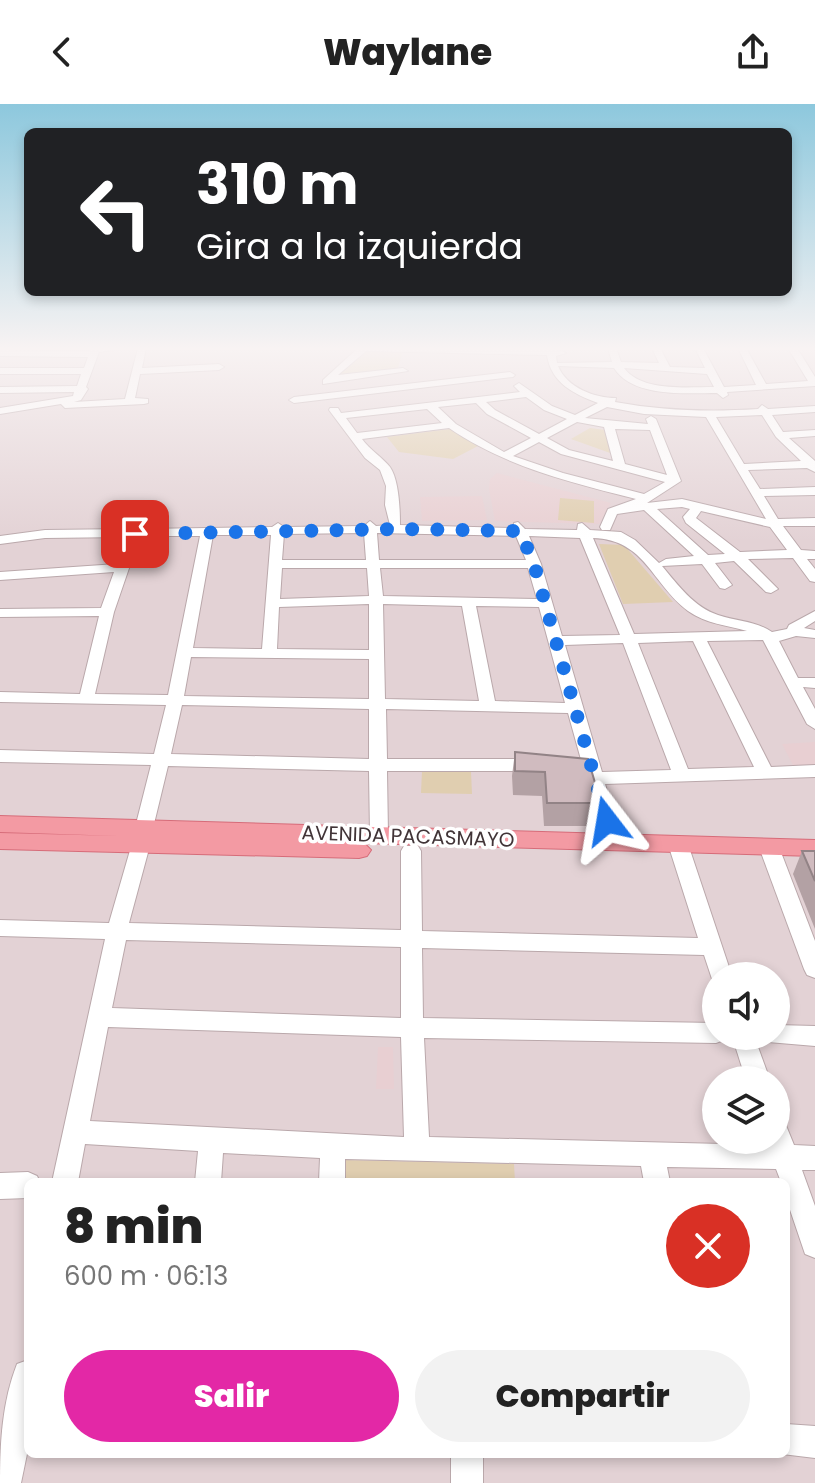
<!DOCTYPE html>
<html lang="es">
<meta charset="utf-8">
<style>
:root{--surface:#fff;--page:#f2f2f2;--text:#222;--muted:#767676;--accent:#e328a6}
body{margin:0;font-family:Poppins,sans-serif;background:var(--page);color:var(--text);height:100vh;display:flex;flex-direction:column;font-size:30px;white-space:nowrap}
*{box-sizing:border-box;margin:0}
p{font-size:26px;color:var(--muted)}
.icon{flex:none;width:44px;height:44px;fill:none;stroke:currentColor;stroke-width:2;stroke-linecap:round;stroke-linejoin:round}
.map{position:relative;flex:1;overflow:hidden}
.side{position:absolute;left:24px;top:1074px;width:766px;height:280px;display:flex;flex-direction:column;background:var(--surface);border-radius:12px;box-shadow:0 4px 12px #0003}
.side>*{flex:none}
.hud{position:absolute;left:24px;top:24px;width:768px;height:168px;border-radius:12px;box-shadow:0 4px 12px #0003;background:#202124;color:#fff;overflow:hidden}
.fabs{position:absolute;left:702px;top:858px;display:grid;gap:16px}
.fabs a{display:grid;place-items:center;width:88px;height:88px;border-radius:50%;background:var(--surface);box-shadow:0 4px 12px #0003;font-size:40px}
.pin{position:absolute;display:grid;place-items:center;width:68px;height:68px;color:#fff;margin:-34px;border-radius:16px;box-shadow:0 4px 12px #0006}
.me{position:absolute;width:88px;margin:-44px;rotate:346deg;stroke-linejoin:round;filter:drop-shadow(0 0 6px #0008)}
.turn{display:flex;align-items:center;gap:28px;height:168px;padding:0 40px;font-size:36px}
.turn .icon{width:104px;height:104px;stroke-width:2.5}
.turn b{display:block;font-size:56px;line-height:68px}
.round{display:grid;place-items:center;flex:none;width:84px;height:84px;border-radius:42px;background:var(--page)}
.overview{display:flex;align-items:center;justify-content:space-between;height:136px;padding:0 40px}
h1{font-size:48px;font-weight:800;line-height:60px}
.button{display:flex;gap:16px;margin-top:auto;padding:16px 40px}
.button a{flex:1;height:92px;border-radius:48px;background:var(--accent);color:#fff;font-size:32px;font-weight:800;line-height:92px;text-align:center}
.button a+a{background:var(--page);color:var(--text)}
header{display:flex;justify-content:space-between;align-items:center;height:104px;padding:0 40px;background:var(--surface);font-size:36px;font-weight:800}
.map>svg:first-child{display:block}
</style>
<header><svg class="icon" aria-label="back" viewBox="0 0 24 24"><path d="M15 5l-7 7 7 7"/></svg>Waylane<svg class="icon" aria-label="share" viewBox="0 0 24 24"><path d="M12 15V3M7 8l5-5 5 5M5 13v7h14v-7"/></svg></header>
<div class="map">
<svg width="815" height="1379" viewBox="0 0 815 1379">
<rect width="100%" height="100%" fill="#f0e4e5"/>
<!-- residential -->
<path fill="#e3d2d5" fill-rule="evenodd" d="M0,244H815V1379H0ZM716,872H776V932H716ZM716,976H776V1036H716ZM28,1078H786V1350H28Z"/>
<!-- education -->
<g fill="#e8cfd2">
<path d="M497,369L611,399L599,420L495,417L489,385L490,375Z"/>
<path d="M482,392L487,416L422,417L420,393Z"/>
<path d="M815,638V661H793L782,640Z"/>
<path d="M378,943H393L394,985H376Z"/>
</g>
<!-- green -->
<g fill="#e0ceb0">
<path d="M369,246L403,247L397,267L334,273L348,259Z"/>
<path d="M590,324L605,326L613,350L571,335Z"/>
<path d="M450,325L478,342L453,355L399,348L387,333Z"/>
<path d="M560,394L594,397V419L558,416Z"/>
<path d="M599,440L624,441L673,498L623,500Z"/>
<path d="M422,667L471,668L472,690L421,689Z"/>
<path d="M344,1056L514,1060L515,1078H343Z"/>
</g>
<g fill="none" stroke-linecap="round" stroke-linejoin="round">
<defs>
<g id="minor">
<path d="M92,244H128L99,248L86,283L88,285L81,296L74,298L125,295L138,244H146L142,264L219,260L224,263L219,266L140,270L135,294L148,295V299L144,300L65,304L61,300L0,310V304L73,292L74,288L0,289V283L77,282L81,270H0V264H84L88,253L0,252V246L90,247Z"/>
<path d="M358,244H555L566,249L556,252L557,259L612,258L608,244H616L621,258L659,259L652,244H660L670,263L705,264L695,244H703L724,283L756,281L738,244H746L766,280L808,277L788,244H797L815,273V282L727,288L728,291L723,294L717,289C686,289 633,294 614,264L558,262C567,284 595,294 616,294L615,298C664,307 709,308 758,305L762,301L768,305L815,302V308L772,311L783,328L815,326V332L789,334L815,357V368L807,364L748,366L760,385L815,383V391L764,392L778,415L815,414V422H783L801,446L815,447V455H807L815,465V478L810,477L793,454L748,455L778,485L771,489L766,488L734,457L715,459L732,481L725,485L720,484L702,460L662,462C678,481 694,503 718,511C736,517 756,517 772,528L787,525L789,521L815,507V517L804,524L815,526V534L796,532L779,537L798,574H815V584L803,583L815,605V625L807,620L763,536L707,537L771,663L815,661V673L605,680L622,738L620,743H606L604,738L568,609L386,605L387,655H537L546,661L537,667H387L388,731L386,736H372L370,731L369,667L168,662L153,724L144,731L135,724L151,661L0,658V646L154,650L166,601L0,598V588L80,590L99,512L0,513V505L101,504L114,468L0,476V468L117,460L127,433L45,434L0,440V432L45,426L130,425L136,421L142,425L272,423L278,419L284,423L364,422L370,417L376,422L390,421L385,401L386,382L380,366L365,354L329,306L330,304H338L341,309L520,288L514,282L519,279L552,302L575,311L598,299C574,290 551,279 547,251L366,247L338,271L403,264L408,267L323,280V276ZM624,264L707,270L714,283C687,283 642,288 624,264ZM526,293L544,306L567,315L539,330L495,306L486,298ZM476,299L487,310L531,334L504,348L456,320L438,303ZM607,303L644,310L706,313L766,415L682,395L647,399L681,377L656,315L651,312L646,315L648,320L585,314ZM427,305L442,319L357,329L346,314ZM762,311L776,333L801,357L744,360L716,313ZM577,318L604,323L613,357L569,346L547,334ZM449,324C506,363 570,378 636,395L608,405L600,423L602,426H610L617,410L644,406L694,452L666,455L659,459L635,436L621,428L590,426L582,419L578,420L577,426L525,425L518,418L514,419L513,424L400,421C400,406 399,376 390,363C383,354 370,346 362,335ZM615,325L650,326L667,371L625,360ZM539,338L561,350L665,378L644,390L563,369L513,352ZM682,403L690,405L683,413L686,419L725,450L708,451L657,405ZM701,407L770,423L787,446L740,448L696,414ZM364,429L366,456H282L284,430ZM377,429L516,432L526,456H379ZM213,431H271L262,545L193,544ZM140,432H200L168,591L95,590L114,508ZM529,432L580,434L620,531L562,532L541,460ZM593,434C646,436 651,479 688,507C706,520 727,521 747,527L634,530ZM282,464H367L369,492L280,495ZM380,464H528L537,495L383,492ZM369,500V546L277,545L279,503ZM383,500L462,502L479,597L385,595ZM476,502L539,503L565,599L495,597ZM693,537L754,663L688,665L638,539ZM623,539L671,666L602,668L565,541ZM191,553L369,555V595L184,592ZM182,601L369,605V655L171,650Z"/>
<path d="M510,268L515,271L513,273L294,299L289,296L294,293Z"/>
<path d="M678,733L685,735L688,740L732,872H716V879L713,878L704,851L422,844L423,914L716,919V932H726L724,936L716,939L424,934L429,1033L768,1041L767,1036H776V1015L785,1019L794,1041L815,1042V1066H802L815,1102V1154L805,1150L786,1094V1078H781L776,1065L667,1063L670,1078H644L641,1062L345,1055V1078H319L320,1054L223,1049L221,1078H195L198,1047L85,1040L78,1078H52L105,835L0,832V816L109,819L133,736H147L150,741L129,819L401,826V747L404,742H418L421,747L422,827L698,834L668,740L671,735ZM126,836L401,843V914L112,904ZM108,923L401,933L404,1033L90,1017Z"/>
<path d="M769,736L776,738L779,743L815,837V874L807,871L804,865L759,743L762,738Z"/>
<path d="M776,921L815,922V942L768,938L765,932H776Z"/>
<path d="M732,932H754L770,976H746Z"/>
<path d="M28,1068L37,1072L40,1078H28V1094L0,1095V1069Z"/>
<path d="M28,1256V1345L21,1379H0C0,1339 2,1298 17,1260Z"/>
<path d="M786,1320L815,1322V1354L782,1350H786Z"/>
<rect x="451" y="1350" width="32" height="29"/>
</g>
<path id="major" d="M0,712L815,736V752L364,739L371,746L367,752L359,754L0,745V729L119,732L0,728Z"/>
</defs>
<!-- minor casing -->
<use href="#minor" stroke="#baa8ab" stroke-width="2"/>
<!-- major casing -->
<use href="#major" stroke="#d66c79" stroke-width="2"/>
<!-- minor -->
<use href="#minor" fill="#fff" fill-rule="evenodd"/>
<!-- major -->
<use href="#major" fill="#f39aa3" fill-rule="evenodd"/>
</g>
<!-- wall -->
<g fill="#b3a1a4">
<path d="M515,648L601,699L596,722H544L542,692L513,691L512,672Z"/>
<path d="M802,747H815V825L793,770Z"/>
</g>
<!-- building -->
<g fill="#d0bbbf" stroke="#928386" stroke-width="2">
<path d="M515,648L588,655L601,699H547L545,668L515,667Z"/>
<path d="M802,747H815V777Z"/>
</g>
<!-- sky -->
<linearGradient id="sky" x2="0" y2="1"><stop stop-color="#8dc8dd"/><stop offset="0.56" stop-color="#f8f3f3"/><stop offset="1" stop-color="#f8f3f3" stop-opacity="0"/></linearGradient>
<rect width="815" height="437" fill="url(#sky)"/>
<g fill="none" stroke-linecap="round" stroke-linejoin="round">
<!-- route -->
<path stroke="#1a73e8" stroke-width="14" stroke-dasharray="0 25.2" d="M135,430L401,425L520,427L534,460L607,717"/>
</g>
<g text-anchor="middle" dominant-baseline="central" stroke-width="7" stroke-linejoin="round" paint-order="stroke">
<!-- street labels -->
<g font-size="20" fill="#413437" stroke="#fff">
<text transform="translate(408 732) rotate(2)">AVENIDA PACASMAYO</text>
</g>
</g>
</svg>
<div class="fabs">
<a><svg class="icon" aria-label="sound" viewBox="0 0 24 24"><path d="M4 9h4l5-4v14l-5-4H4zM17 9q2 3 0 6"/></svg></a>
<a><svg class="icon" aria-label="layers" viewBox="0 0 24 24"><path d="M12 4l9 5-9 5-9-5zM3 14l9 5 9-5"/></svg></a>
</div>
<div class="pin" style="left:135px;top:430px;background:#d93025"><svg class="icon" aria-label="arrive" viewBox="0 0 24 24"><path d="M6 21V4h12l-3 4 3 4H6"/></svg></div>
<svg class="me" style="left:607px;top:717px" viewBox="-20 -20 40 40"><path d="M0-17L14 15 0 8-14 15z" fill="#1a73e8" stroke="#fff" stroke-width="4"/></svg>
<div class="hud">
<div class="turn"><svg class="icon" aria-label="left" viewBox="0 0 24 24"><path d="M17 20v-9H6M10 6l-5 5 5 5"/></svg><div><b>310 m</b>Gira a la izquierda</div></div>
</div>
<section class="side">
<div class="overview"><div><h1>8 min</h1><p>600 m · 06:13</p></div><a class="round" style="background:#d93025;color:#fff"><svg class="icon" aria-label="close" viewBox="0 0 24 24"><path d="M6 6l12 12M18 6L6 18"/></svg></a></div>
<div class="button"><a>Salir</a><a>Compartir</a></div>
</section>
</div>
